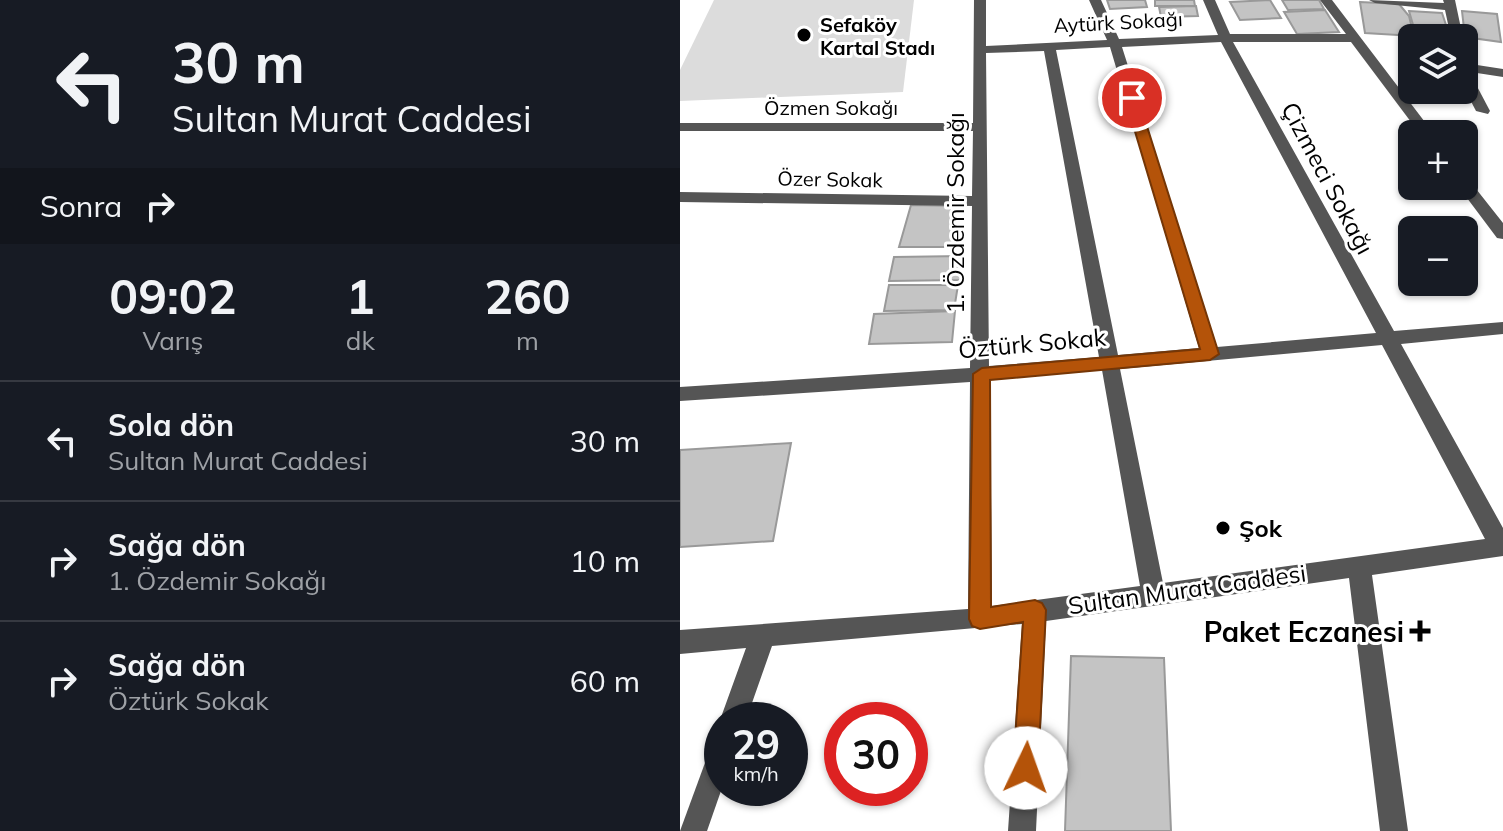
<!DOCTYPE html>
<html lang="tr">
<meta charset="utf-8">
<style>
:root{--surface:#171b24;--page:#20242c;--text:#f1f3f6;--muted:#9ea1a6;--line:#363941}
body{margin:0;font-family:Mulish,sans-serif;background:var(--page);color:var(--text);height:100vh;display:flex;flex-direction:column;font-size:30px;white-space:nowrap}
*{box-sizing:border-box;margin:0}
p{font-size:26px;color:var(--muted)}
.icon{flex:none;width:44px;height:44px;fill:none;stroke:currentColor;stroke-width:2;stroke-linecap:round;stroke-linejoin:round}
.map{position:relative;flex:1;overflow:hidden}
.sheet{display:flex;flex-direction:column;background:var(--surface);width:680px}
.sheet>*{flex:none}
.banner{background:#171b24;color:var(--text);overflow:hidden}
.buttons{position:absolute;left:718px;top:24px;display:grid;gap:16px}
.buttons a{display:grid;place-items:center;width:80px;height:80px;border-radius:12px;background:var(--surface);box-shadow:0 2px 6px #0004;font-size:40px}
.speed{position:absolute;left:24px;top:702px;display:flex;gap:16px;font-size:40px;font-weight:700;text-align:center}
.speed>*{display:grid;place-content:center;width:104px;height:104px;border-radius:50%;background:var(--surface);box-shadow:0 2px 6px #0004;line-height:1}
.speed small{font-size:20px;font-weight:400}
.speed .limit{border:12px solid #d22;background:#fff;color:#111}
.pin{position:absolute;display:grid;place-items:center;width:68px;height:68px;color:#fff;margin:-34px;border:4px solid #fff;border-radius:50%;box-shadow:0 2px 8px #0007}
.me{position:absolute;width:88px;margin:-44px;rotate:3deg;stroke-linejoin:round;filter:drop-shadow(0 0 6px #0008)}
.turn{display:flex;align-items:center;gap:28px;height:168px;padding:0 40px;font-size:36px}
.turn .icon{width:104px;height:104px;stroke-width:2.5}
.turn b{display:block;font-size:56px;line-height:68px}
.then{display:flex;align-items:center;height:76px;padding:0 40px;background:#0003;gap:16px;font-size:30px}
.eta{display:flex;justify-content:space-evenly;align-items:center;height:136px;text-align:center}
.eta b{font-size:48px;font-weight:700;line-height:56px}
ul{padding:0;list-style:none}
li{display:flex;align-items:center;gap:24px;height:120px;padding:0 40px;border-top:2px solid var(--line)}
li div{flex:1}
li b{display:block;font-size:30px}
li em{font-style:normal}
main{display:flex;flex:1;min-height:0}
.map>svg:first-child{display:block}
</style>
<main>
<section class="sheet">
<div class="banner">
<div class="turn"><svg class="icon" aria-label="left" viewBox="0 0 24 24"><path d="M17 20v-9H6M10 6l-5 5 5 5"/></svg><div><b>30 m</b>Sultan Murat Caddesi</div></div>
<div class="then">Sonra<svg class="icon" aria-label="right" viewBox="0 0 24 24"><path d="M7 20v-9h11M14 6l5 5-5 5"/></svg></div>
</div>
<div class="eta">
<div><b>09:02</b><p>Varış</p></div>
<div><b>1</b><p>dk</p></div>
<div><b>260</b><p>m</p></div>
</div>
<ul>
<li><svg class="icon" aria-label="left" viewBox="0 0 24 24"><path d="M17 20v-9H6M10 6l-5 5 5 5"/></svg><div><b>Sola dön</b><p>Sultan Murat Caddesi</p></div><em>30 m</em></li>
<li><svg class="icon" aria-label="right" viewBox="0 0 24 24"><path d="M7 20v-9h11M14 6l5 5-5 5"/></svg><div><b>Sağa dön</b><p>1. Özdemir Sokağı</p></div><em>10 m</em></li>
<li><svg class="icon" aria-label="right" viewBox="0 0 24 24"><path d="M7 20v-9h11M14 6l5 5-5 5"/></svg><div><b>Sağa dön</b><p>Öztürk Sokak</p></div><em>60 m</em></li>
</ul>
</section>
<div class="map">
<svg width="823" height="831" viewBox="0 0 823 831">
<rect width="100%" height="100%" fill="#fff"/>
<!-- green -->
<path fill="#dcdcdc" d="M34,0H234L223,92L0,101V70Z"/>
<!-- building -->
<g fill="#c4c4c4" stroke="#999" stroke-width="2">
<path d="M427,0H465L467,7L430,9Z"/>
<path d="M475,0H514L515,6H475Z"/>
<path d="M590,0L601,18L560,20L550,2Z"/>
<path d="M602,0H639L644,9L608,10Z"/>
<path d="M680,2L719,4L729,16L734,36L685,33Z"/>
<path d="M516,6L518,16L481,17L479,7Z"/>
<path d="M645,10L659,32L617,34L604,12Z"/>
<path d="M729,11L762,13L770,37L736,35Z"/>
<path d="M782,11L817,14L821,42L785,37Z"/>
<path d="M231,205L283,206L275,247H219Z"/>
<path d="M282,256L280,280L209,281L214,257Z"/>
<path d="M209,285H278L274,310L204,311Z"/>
<path d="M275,311L272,342L189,344L194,314Z"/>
<path d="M111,443L93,541L0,547V450Z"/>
<path d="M391,656L484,658L491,831H385Z"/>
</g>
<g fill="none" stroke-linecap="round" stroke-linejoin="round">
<!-- minor -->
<g fill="#555" fill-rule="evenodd">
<path d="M294,0H306V46L427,40L409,0H421L439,39L538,35L523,0H535L550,34H666L640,0H652L754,134H740L671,42H553L714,331L823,322V334L721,344L823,528V556L692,575L728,831H700L669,578L366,621L356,831H328L342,624L92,646L66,720H42V725L40,720L66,648L0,654V630L288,609L290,382L0,401V387L290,368L292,206L0,202V192L292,196L293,131H0V123H293ZM541,42L696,333L537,347L442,47ZM430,47L519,348L438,355L376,50ZM364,51L419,357L309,366L306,53ZM702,345L805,539L483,583L440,369ZM422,370L460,586L312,606L310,380Z"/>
<path d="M689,0L764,3L763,0H775L783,38H771L765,10L695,3Z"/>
<path d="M784,63L823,69V77L784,71Z"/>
<path d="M784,71L791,75L810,111L808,114L796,111L784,88Z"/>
<path d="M784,178L789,180L823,223V239L817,238L778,186H784Z"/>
<path d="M42,737V788L27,831H0L33,741Z"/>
</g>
</g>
<!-- route -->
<path fill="#b45309" stroke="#753606" stroke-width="2" d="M452,95L458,98L539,354L530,360L310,380L311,607L355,600L362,603L366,610L358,768L355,777L346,780L337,777L333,768L343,622L300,629L292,626L289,619L293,374L302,368L520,349L445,98Z"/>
<!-- markers -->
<g fill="#000" stroke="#fff" stroke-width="3">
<circle cx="124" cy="35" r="8"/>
<circle cx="543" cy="528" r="8"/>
<path d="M736 619h8v8h8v8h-8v8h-8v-8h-8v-8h8z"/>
</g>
<g text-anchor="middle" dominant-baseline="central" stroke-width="6" stroke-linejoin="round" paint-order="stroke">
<!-- far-street labels -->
<g font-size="20" fill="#000" stroke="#fff">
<text transform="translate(438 22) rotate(-3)">Aytürk Sokağı</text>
<text x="151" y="107">Özmen Sokağı</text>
<text transform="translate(150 179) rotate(1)">Özer Sokak</text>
</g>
<!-- far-poi labels -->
<g font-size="20" font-weight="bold" fill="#000" stroke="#fff" text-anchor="start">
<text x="140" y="24">Sefaköy<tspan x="140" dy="23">Kartal Stadı</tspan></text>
</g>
<!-- street labels -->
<g font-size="24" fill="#000" stroke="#fff">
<text transform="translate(648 178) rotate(62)">Çizmeci Sokağı</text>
<text transform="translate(275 213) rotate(-90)">1. Özdemir Sokağı</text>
<text transform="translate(352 343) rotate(-5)">Öztürk Sokak</text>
<text transform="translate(507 589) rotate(-8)">Sultan Murat Caddesi</text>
</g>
<!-- poi labels -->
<g font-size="24" font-weight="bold" fill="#000" stroke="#fff" text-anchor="start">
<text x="559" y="528">Şok</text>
</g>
<!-- near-poi labels -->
<g font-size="28" font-weight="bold" fill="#000" stroke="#fff" text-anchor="end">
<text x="724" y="631">Paket Eczanesi</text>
</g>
</g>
</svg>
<div class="buttons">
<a><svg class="icon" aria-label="layers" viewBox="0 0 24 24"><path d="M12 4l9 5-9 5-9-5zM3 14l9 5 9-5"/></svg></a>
<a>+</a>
<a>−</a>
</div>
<div class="speed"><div>29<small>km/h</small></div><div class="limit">30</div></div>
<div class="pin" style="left:452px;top:98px;background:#d93025"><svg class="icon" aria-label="arrive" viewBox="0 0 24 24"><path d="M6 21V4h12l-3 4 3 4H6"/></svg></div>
<svg class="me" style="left:346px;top:768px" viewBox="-20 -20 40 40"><circle r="19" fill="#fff"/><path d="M0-13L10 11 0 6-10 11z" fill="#b45309"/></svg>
</div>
</main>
